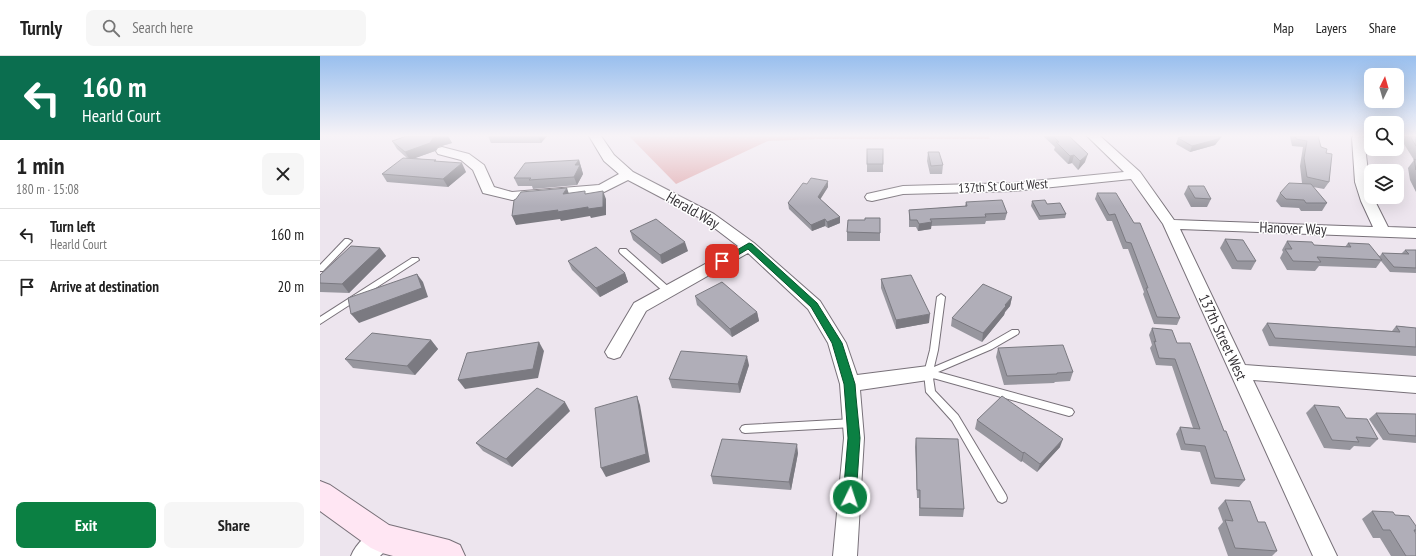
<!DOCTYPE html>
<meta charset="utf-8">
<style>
:root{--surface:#fff;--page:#f6f6f6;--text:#222;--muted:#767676;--line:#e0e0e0;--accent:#0b8043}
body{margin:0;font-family:"PT Sans Narrow",sans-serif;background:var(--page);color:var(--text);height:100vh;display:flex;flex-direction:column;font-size:15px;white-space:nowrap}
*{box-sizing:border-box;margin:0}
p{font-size:13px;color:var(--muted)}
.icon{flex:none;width:22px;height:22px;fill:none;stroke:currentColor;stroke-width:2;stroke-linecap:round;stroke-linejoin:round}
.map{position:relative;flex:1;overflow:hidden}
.side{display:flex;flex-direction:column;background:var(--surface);width:320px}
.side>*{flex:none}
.hud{background:#0b6e4f;color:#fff;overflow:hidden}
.needle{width:26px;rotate:5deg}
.buttons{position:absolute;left:1044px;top:12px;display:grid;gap:8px}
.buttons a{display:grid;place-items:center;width:40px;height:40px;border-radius:8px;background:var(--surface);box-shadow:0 4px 16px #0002;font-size:20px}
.pin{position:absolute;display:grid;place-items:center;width:34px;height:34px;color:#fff;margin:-17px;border-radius:8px;box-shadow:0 2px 6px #0006}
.me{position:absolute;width:44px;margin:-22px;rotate:4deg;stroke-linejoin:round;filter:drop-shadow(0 0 3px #0008)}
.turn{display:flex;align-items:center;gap:14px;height:84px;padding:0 16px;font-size:18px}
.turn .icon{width:52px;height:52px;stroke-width:2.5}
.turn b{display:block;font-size:28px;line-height:34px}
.round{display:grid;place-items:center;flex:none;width:42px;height:42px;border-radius:8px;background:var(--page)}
.head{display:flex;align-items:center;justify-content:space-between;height:68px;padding:0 16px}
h1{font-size:24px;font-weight:700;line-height:30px}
.button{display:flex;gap:8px;margin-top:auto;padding:8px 16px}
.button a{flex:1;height:46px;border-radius:8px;background:var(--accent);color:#fff;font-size:16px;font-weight:700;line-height:46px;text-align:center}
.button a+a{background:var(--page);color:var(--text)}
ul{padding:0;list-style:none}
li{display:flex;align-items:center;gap:12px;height:52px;padding:0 16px;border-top:1px solid var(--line)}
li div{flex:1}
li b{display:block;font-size:15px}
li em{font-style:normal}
header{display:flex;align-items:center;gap:24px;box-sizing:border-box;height:56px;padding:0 20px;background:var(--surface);border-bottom:1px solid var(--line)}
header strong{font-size:19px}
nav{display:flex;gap:22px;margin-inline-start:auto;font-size:14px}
.search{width:280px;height:36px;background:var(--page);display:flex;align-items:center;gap:10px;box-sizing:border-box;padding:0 14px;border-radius:8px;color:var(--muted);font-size:15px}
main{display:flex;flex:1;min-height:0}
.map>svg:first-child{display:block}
</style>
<header>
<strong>Turnly</strong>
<div class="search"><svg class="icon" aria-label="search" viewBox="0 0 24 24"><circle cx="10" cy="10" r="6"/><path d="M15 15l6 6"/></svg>Search here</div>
<nav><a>Map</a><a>Layers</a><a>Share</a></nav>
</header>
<main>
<section class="side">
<div class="hud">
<div class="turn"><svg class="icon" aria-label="left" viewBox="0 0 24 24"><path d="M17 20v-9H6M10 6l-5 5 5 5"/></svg><div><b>160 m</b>Hearld Court</div></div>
</div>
<div class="head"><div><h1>1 min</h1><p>180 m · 15:08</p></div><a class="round"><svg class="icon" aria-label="close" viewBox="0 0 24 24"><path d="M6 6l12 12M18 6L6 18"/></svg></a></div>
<ul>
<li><svg class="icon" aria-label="left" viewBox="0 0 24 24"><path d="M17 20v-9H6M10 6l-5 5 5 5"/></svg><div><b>Turn left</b><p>Hearld Court</p></div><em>160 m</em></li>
<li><svg class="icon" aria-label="arrive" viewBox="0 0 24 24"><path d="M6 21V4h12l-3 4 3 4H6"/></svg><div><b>Arrive at destination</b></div><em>20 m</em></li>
</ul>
<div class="button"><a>Exit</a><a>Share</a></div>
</section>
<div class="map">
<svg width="1096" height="500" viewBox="0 0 1096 500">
<rect width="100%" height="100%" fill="#ede5ee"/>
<!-- green -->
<path fill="#e2afb3" d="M309,80H668L670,83H499L448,85L356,128Z"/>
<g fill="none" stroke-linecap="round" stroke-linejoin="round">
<defs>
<g id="lane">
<path d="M25,183H28L32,185L3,215H0V209Z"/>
<path d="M300,193H306L351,233L352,235L351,237H345L300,197L299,195Z"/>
<path d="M92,202H98L99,204L0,268V261Z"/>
<path d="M621,238L625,241L618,294L614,311L666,289L692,274H698L699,276L698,278L672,293L618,316L749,352L752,353L754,356L752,359L749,360L613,322L615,335L638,359L686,439L687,442L686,445L682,447L678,445L632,365L606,336L604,317L610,294L617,241Z"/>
<path d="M533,363L536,364L538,367L536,370L533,371L425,377L422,376L420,373L422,370L425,369Z"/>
</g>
<g id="street">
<path d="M269,80H281L294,99L313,116L394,158L434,187L500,245L526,287L537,319L608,310L615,312L617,317L615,322L608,324L540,334L544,382L537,500H513L524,382L520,328L508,287L488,253L428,197L326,255L300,301L294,303L288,301L285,296L314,247L418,190L384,164L308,124L282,137L192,144L163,137L153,114L141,104L118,98L116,95L118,92L122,91L149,98L164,109L174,131L192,136L279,129L299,118L284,105Z"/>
<path d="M767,80H780L820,116L854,164L1053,171L1041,145L1035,126L1032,82L1033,80H1043L1044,82L1051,141H1053L1068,171L1096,172V182L860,173L925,309L1096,321V337L933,324L1017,500H993L843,168L811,123L693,135L583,138L552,145L547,144L545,141L547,138L583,130L693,127L804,116Z"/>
<path d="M62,471L70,474L74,482L70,490L60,500H31C36,487 49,476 62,471Z"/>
</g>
<path id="secondary" d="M0,425L10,429L69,469L129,484L140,489L145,500H73L62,497L51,492L0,455Z"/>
</defs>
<!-- lane casing -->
<use href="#lane" stroke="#787179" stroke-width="2"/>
<!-- street casing -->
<use href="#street" stroke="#787179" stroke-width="2"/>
<!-- secondary casing -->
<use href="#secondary" stroke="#787179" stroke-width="2"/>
<!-- lane -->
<use href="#lane" fill="#fff" fill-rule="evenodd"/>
<!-- street -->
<use href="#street" fill="#fff" fill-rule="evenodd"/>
<!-- secondary -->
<use href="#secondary" fill="#ffe6f3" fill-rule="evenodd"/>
</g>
<!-- wall -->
<g fill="#97969e">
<path d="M87,80H128L132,87L118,91L115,95L95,102L116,105L146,116L128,131L67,126L62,118L87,102L77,93L72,85Z"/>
<path d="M168,80H227L221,87H171Z"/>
<path d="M723,80H749L765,106L758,114L752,107L748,108L734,94L735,91Z"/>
<path d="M864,80H902L895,89L870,96L856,88L858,82Z"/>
<path d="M970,80H998L1001,91L1006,97L1009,126L1004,133L993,131L1007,147L1002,155H981L979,152L961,151L956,145L960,137L982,127L980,110L983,91L972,90Z"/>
<path d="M1079,80H1096V136L1090,124L1088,112L1094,104Z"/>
<path d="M547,93L563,108V116H547Z"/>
<path d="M608,96L623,109L622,118H610L607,105Z"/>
<path d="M259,104L263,118L257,129L213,133L212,130H198L194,122Z"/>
<path d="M868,130L891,143L887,151H871L864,138Z"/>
<path d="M508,131L500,143L520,161V167L508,172L505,170L492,175L469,153L468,147Z"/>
<path d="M777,137H796L860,262L857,269L834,268L823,238L824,236L808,193H803L792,165H787L775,143Z"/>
<path d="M712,145L727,148L746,158L745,162L719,164L711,150Z"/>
<path d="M646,146L687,157L685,164L666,165L665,168L611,170V173L598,175L596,171H589V154L645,150Z"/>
<path d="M560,162V185H527V176Z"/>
<path d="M310,175L368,195L342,208L313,184Z"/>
<path d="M905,183L936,205L931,214L912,213L900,192Z"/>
<path d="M967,185L994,189L1025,191L1028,187L1060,200L1062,197L1081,198L1085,194H1096V217L1070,216L1061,205L1056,212L999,210L995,215L967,214L960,202L963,196L962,194Z"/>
<path d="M60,192L66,200L29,237L0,236V219Z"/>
<path d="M248,205L305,217L308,226L280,241L252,214Z"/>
<path d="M561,223L609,267L576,273L561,232Z"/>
<path d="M375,240L437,256L439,265L412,281L377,249Z"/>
<path d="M692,241L690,250L685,256L684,259L662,286L631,270L632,262Z"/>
<path d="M947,267L1072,275L1076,270L1096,272V300L949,290L942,274Z"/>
<path d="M832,272L857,287L904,375L925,424L919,431L891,428L880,396L861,394L856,378L860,371L873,372L852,310L836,309L830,292L832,289L829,279Z"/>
<path d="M111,284L118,293L95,319L33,312L25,303Z"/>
<path d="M678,292L753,316L750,325L735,326L734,327L684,329L676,301Z"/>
<path d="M429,309L420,337L352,332L349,323Z"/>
<path d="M994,349L1026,362L1058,383L1050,391L1034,390L1030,394L1004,392L986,357Z"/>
<path d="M250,355L192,411L163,395L156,387Z"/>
<path d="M1056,357L1096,358V387L1063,384L1049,363Z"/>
<path d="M657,364L740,391L717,416L702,405L701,406L655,373Z"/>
<path d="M596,382L644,453L643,461L599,460V442H597L595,391Z"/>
<path d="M478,397L471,434L393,428L391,420Z"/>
<path d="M905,444L938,466L957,495L952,500H908L898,472L903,466L898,452Z"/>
<path d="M1052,455L1075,459L1096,470V476H1095L1096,500H1071L1060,482H1053L1042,463Z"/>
</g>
<!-- shaded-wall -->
<g fill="#7b7a81">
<path d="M124,80H128L132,87L118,91L115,95L90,104L85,96L113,82Z"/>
<path d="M218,80H227L221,87Z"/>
<path d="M900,80H902L895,89L870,96L872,90Z"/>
<path d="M768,98L765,106L758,114L760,105Z"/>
<path d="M754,99L752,107L748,108L750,100Z"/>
<path d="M259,104L263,118L257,129L254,121L255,109Z"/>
<path d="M142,107L146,116L128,131L123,123Z"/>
<path d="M508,125V131L498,147V141Z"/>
<path d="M247,132L250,141L243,138Z"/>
<path d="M283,135L286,143V159L271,162L270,160L241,165L240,163L196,169L192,160Z"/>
<path d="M520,161V167L508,172L507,166Z"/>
<path d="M505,163V170L492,175L491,169Z"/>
<path d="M612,166L611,173L598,175L599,168Z"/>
<path d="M365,186L368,195L342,208L340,199Z"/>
<path d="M60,192L66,200L29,237L22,228Z"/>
<path d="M305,217L308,226L280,241L276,232Z"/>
<path d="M97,218L103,226L108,241L39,267L31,258Z"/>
<path d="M692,241L690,250L685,256L684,259L662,286L663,277Z"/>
<path d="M437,256L439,265L412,281L410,273Z"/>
<path d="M610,258L609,267L576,273V264Z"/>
<path d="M111,284L118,293L95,319L87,310Z"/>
<path d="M219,286L224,295L218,322L145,333L138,324Z"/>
<path d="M427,300L429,309L420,337L418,328Z"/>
<path d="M317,340L320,349L330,406L286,421L281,412Z"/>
<path d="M245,346L250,355L192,411L186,403Z"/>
<path d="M743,383L740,391L717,416L720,408Z"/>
<path d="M477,388L478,397L471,434L469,426Z"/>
<path d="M704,396L702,405L701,406L703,397Z"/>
</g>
<!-- building -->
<g fill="#b0aeb8" stroke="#7b7a81">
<path d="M87,80H124L113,82L110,87L85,96L72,85Z"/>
<path d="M733,80H749L768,98L760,105L754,99L750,100L736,86H739Z"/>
<path d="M864,80H900L898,83L872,90L858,82Z"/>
<path d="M975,80H998L1001,91L1007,93L1006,97L1012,98L1009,126L987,121L984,102L987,85L976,83Z"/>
<path d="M1090,80H1096V90Z"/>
<rect x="547" y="93" width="16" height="15"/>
<path d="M608,96H619L623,109L611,110Z"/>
<path d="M83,102L116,104L114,105L142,107L123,123L62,118Z"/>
<path d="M1094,103L1096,104V114Z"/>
<path d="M259,104L255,109H260L254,121L209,124L211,122H194L205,107Z"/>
<path d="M491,122L508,125L498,141L520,161L507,166L505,163L491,169L468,147L483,127L487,128Z"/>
<path d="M969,127L991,128L1007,147H986L984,144L966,143L960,137Z"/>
<path d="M868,130H884L891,143L875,142Z"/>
<path d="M247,132L243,138L265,135V138L283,135V151L268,153V151L237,156L238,154L192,160L194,144L196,143L201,136Z"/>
<path d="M777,137H796L814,167H820L860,262L837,261L826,232H828L811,187L806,186L795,158L789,159Z"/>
<path d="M682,144L687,157L665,158L666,161L610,163L612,166L599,168L597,164H590L589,154L647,150L646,146Z"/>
<path d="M725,144L727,148L740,147L746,158L720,160L712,145Z"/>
<path d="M545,162H560V177L527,176L528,164H545Z"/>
<path d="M336,163L365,186L340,199L310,175Z"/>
<path d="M905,183L923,184L936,205H917Z"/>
<path d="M967,185L992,186L994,189L1031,191L1028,187L1049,188L1062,204L997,201L1001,206L973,205L965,193H972Z"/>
<path d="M31,190L60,192L22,228L0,227V219Z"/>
<path d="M276,191L305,217L276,232L248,205Z"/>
<path d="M1085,194H1096V212L1074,211L1062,197L1089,198Z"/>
<path d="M97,218L102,232L31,258L28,242Z"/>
<path d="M591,219L610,258L576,264L561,223Z"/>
<path d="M402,226L437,256L410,273L375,240Z"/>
<path d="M663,228L692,241L685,249L686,250L663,277L632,262Z"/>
<path d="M947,267L1080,276L1076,270L1096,272V291L955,282Z"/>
<path d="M832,272L852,274L857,287H870L904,375H906L925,424L895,422L885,390L865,388L860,371L880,373L855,303L839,302L834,285L836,286Z"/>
<path d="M52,277L111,284L87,310L25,303Z"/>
<path d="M219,286L213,313L138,324L147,297Z"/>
<path d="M743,289L753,316L737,317V318L687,320L678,292Z"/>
<path d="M361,295L427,300L418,328L349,323Z"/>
<path d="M217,332L245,346L186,403L156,387Z"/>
<path d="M317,340L326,398L281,412L275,352Z"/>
<path d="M682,340L743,383L720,408L704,396L703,397L657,364Z"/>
<path d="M994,349L1019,351L1026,362L1047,363L1058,383L1036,381L1039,386L1012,384Z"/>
<path d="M1056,357L1096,358V380L1069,378Z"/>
<path d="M596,382L638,383L644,453L600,452V434H597Z"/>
<path d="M402,383L477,388L469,426L391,420Z"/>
<path d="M905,444L930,445L938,466H945L957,495L915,492L905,464L913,465Z"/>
<path d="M1052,455L1073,456L1075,459L1089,460L1096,470V474H1094L1096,478V500H1086L1070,474H1063Z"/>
</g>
<!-- sky -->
<linearGradient id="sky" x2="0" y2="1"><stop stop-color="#99bfee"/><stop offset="0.53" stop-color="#f7f3f7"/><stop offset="1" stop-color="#f7f3f7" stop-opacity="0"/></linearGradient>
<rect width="1096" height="150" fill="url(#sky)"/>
<!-- route -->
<path fill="#0b8043" stroke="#07532c" d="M429,187L432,188L497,247L522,287L535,328L536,341L540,382L536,441L534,445L530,447L525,445L523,441L528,382L525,341L524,328L512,287L491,251L428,193L405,207H399L398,205Z"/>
<g text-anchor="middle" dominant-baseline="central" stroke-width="3" stroke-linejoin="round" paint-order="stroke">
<!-- far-street labels -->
<g font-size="13" fill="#353236" stroke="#fff">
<text transform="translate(683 130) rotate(-3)">137th St Court West</text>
</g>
<!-- street labels -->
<g font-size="15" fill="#353236" stroke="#fff">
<text transform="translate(373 154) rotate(30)">Herald Way</text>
<text transform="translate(973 172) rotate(2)">Hanover Way</text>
<text transform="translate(903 281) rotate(65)">137th Street West</text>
</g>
</g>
</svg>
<div class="buttons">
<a><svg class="needle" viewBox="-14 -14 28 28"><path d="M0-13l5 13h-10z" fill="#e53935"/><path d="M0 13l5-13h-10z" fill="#767676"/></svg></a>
<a><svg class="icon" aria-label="search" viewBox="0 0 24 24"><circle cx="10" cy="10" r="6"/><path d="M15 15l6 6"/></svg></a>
<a><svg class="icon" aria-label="layers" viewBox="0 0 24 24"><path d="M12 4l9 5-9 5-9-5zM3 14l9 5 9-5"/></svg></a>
</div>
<div class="pin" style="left:402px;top:205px;background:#d93025"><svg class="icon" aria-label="arrive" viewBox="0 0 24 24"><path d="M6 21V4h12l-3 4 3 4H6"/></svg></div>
<svg class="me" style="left:530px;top:441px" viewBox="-20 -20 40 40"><circle r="17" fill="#0b8043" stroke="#fff" stroke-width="3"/><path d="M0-11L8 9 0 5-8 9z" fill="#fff"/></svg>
</div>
</main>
